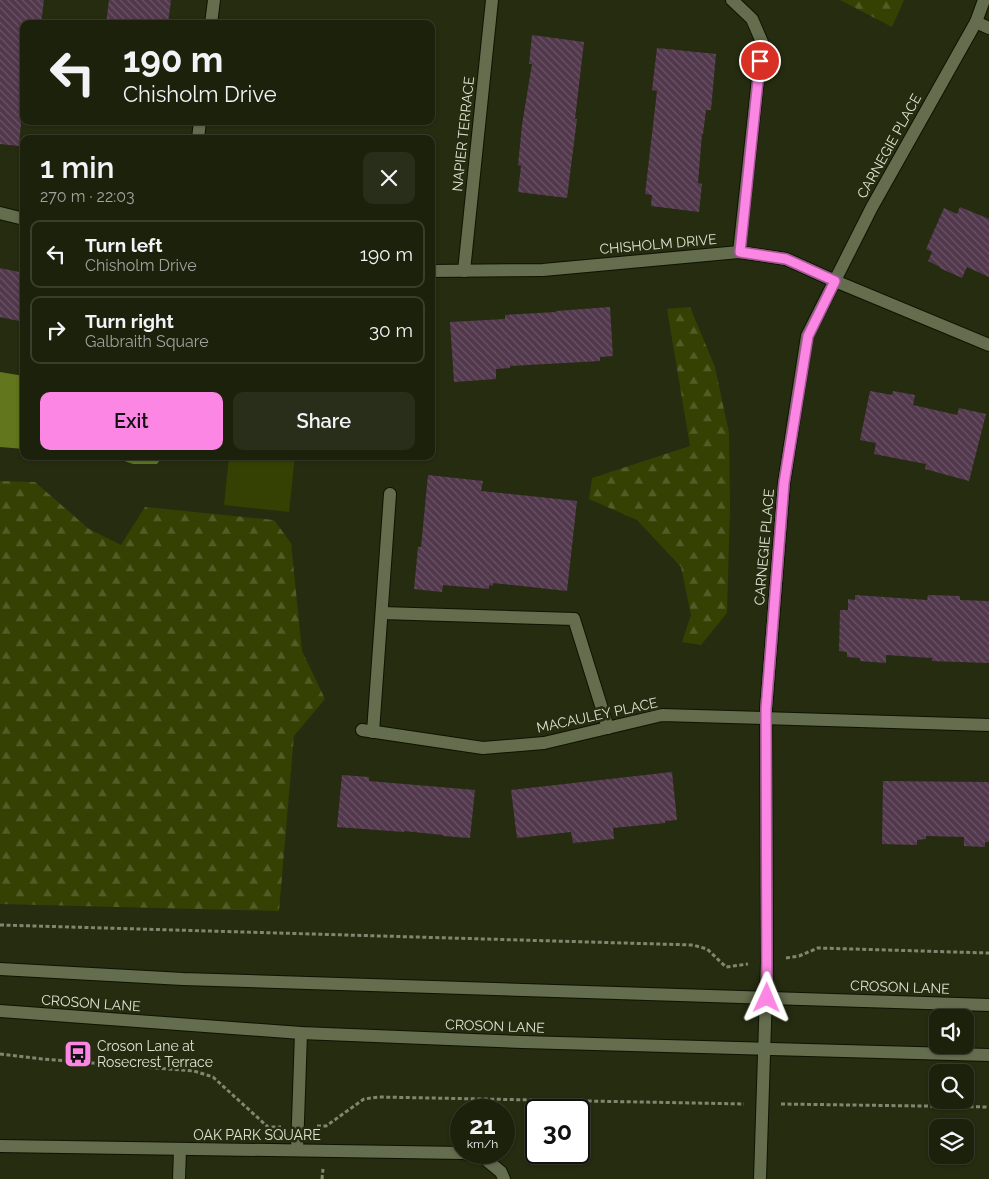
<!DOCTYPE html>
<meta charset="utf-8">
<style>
:root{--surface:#1c210c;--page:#292e1a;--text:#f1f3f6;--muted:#a0a39d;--line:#3a3e2d;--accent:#fc86e4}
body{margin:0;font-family:Raleway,sans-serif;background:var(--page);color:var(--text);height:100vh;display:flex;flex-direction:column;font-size:19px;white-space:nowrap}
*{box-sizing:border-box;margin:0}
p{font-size:16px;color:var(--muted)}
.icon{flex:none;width:28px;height:28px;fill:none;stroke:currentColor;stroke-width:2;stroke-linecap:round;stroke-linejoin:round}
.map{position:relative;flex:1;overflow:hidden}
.drawer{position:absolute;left:20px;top:135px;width:415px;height:325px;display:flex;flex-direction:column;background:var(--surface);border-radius:10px;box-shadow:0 1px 4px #0004,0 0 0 1px var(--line)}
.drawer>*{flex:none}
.hud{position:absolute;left:20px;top:20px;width:415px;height:105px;border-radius:10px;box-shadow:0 1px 4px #0004,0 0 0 1px var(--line);background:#1c210c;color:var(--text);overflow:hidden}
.buttons{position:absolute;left:929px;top:1009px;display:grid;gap:10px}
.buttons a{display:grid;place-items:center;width:45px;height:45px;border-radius:10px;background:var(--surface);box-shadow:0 1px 4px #0004,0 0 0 1px var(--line);font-size:25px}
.speed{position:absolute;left:450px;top:1099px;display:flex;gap:10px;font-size:25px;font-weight:700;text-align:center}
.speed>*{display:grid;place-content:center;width:65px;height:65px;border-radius:50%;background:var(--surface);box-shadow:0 1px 4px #0004,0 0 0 1px var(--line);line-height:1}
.speed small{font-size:12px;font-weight:400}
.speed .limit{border:2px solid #111;border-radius:8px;background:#fff;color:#111}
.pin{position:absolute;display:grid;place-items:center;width:42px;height:42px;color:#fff;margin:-21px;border:2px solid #fff;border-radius:50%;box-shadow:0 1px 5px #0007}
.me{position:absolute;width:55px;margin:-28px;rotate:1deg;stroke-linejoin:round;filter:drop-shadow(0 0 4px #0008)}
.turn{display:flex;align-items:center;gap:18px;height:105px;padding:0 20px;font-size:22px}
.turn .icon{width:65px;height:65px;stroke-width:2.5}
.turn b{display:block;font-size:35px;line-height:42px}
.round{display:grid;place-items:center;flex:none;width:52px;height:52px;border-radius:10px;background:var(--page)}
.overview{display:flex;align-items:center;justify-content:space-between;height:85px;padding:0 20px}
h1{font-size:30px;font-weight:600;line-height:38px}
.primary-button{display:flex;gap:10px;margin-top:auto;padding:10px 20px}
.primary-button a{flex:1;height:58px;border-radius:10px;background:var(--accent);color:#111;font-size:20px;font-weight:600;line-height:58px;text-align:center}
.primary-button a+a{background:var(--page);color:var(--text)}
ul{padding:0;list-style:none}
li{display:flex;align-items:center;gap:15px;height:68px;margin:0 10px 8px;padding:0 10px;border:2px solid var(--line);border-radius:10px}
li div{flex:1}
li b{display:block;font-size:19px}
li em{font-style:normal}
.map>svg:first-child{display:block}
</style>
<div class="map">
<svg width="989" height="1179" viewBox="0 0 989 1179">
<defs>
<pattern id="forest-firs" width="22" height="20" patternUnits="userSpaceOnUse" patternTransform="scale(1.25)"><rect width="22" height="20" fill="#344103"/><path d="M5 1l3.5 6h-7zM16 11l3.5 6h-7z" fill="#515c27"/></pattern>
<pattern id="building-back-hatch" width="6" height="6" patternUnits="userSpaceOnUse" patternTransform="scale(1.25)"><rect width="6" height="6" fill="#52384c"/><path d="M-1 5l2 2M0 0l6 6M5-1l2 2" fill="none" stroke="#6a5565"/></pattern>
</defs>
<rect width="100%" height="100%" fill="#252c10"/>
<!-- forest -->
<g fill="url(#forest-firs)">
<path d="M840,0H904L892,27Z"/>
<path d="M690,307L715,367L729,433L730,507L727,613L701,645L682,642L691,615L681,567L637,520L589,499L592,478L690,446L667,309Z"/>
<path d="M0,481L35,482L89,529L121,545L145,507L274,520L291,543L302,651L325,699L294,736L279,911L0,904Z"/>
</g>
<!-- garden -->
<path fill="#344103" d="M229,456H295L289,512L224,505Z"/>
<!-- water -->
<g fill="#61761d">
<path d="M0,372L24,376V449L0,447Z"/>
<path d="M101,456H163L157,464H133L116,458Z"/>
</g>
<!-- building -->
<g fill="url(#building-back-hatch)">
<path d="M0,0H44L41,24H24V89L19,146L0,144Z"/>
<path d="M109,0H171L168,24H106Z"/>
<path d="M532,35L584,42L575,119H577L567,198L518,192L521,166L518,165L522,125L532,64H529Z"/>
<path d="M657,48L716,54L711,110H706L703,134H702L698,183L702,184L699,212L651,206L652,195L645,194L657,91L652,90Z"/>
<path d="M960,207L989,219V277L967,267L962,278L940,268V267L928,261L932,252L926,249L944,208L957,214Z"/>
<path d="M0,268L24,273V322L0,317Z"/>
<path d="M610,307L613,356L600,357V361L510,366V368L496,369V379L454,382L450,322L505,319V315L556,312V311Z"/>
<path d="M870,391L892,395L893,391L915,395L913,405L957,415L959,408L986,414L969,481L925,469L926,464L874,454L876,443L860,440Z"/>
<path d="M428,475L483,481L481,491L577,501L567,591L493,583V586L489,585V589L443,585L442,592L414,589L418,547H421Z"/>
<path d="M855,595L927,600L928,595L960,596V600L989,601V663L932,661V658L886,655V663L860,661V658L847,657V652L839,651L840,610H848V599L855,600Z"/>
<path d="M672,772L677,820L665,821V823L613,828L614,839L573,843L571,832L517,838L511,790Z"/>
<path d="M342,775L369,777V781L475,790L470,838L443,836V835L404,831V832L337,827Z"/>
<path d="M883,781L989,782V842H985V847L964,846V837L926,836V839L917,840V845L882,844Z"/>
</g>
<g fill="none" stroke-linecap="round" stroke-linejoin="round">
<defs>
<g id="lane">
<path d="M382,613L574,619L608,728"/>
<path d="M373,732L390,494"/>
</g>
<g id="street">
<path d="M732,0L752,19L762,42L739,252"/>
<path d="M976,22L989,28"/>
<path d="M211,24L214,0"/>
<path d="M198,139L200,121"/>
<path d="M0,213L24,219"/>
<path d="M431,271L543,270L739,252L786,259L835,281L989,345"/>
<path d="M464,271L492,0"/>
<path d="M362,730L483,748L544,743L662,715L989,725"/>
<path d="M0,1146C154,1149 308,1150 463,1153L484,1158L501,1172L504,1179"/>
<path d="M297,1150L301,1033"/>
<path d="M179,1179L180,1150"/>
<path d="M760,1179L767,962L766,709L784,483L807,336L872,207L976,22L984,0"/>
</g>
<g id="secondary">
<path d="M0,969L183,979L989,1005"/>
<path d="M0,1011L301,1033L523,1042L989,1055"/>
</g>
</defs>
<!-- lane casing -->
<use href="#lane" stroke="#0e1400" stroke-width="14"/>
<!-- street casing -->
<use href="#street" stroke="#0e1400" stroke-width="14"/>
<!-- secondary casing -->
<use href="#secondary" stroke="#0e1400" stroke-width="14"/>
<!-- path -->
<g stroke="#808770" stroke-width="3" stroke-dasharray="4 2.5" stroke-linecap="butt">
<path d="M0,925L693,945L707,949L726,967L748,964"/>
<path d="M786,958L799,956L818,948L989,953"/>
<path d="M0,1054L42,1059L194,1071L213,1077L268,1127H281"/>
<path d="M781,1104L989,1107"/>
<path d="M317,1126H326L364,1099L379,1097L744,1104"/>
<path d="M322,1179L323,1169"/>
</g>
<!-- lane -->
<use href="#lane" stroke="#646d4e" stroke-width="12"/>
<!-- street -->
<use href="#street" stroke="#646d4e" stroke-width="12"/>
<!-- secondary -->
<use href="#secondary" stroke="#646d4e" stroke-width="12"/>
</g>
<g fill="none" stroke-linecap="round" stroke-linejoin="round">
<defs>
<path id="route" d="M760,61L740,252L786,259L835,281L808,336L784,483L766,709L767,998"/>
</defs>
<!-- route casing -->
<use href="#route" stroke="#a45794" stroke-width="12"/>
<!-- route -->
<use href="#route" stroke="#fc86e4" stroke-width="9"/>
</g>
<!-- icons -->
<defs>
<symbol id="bus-square" viewBox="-11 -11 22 22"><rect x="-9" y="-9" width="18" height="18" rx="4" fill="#fc86e4" stroke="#252c10"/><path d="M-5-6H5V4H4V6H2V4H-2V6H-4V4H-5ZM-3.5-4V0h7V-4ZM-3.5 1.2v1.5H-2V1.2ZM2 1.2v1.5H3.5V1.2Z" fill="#111"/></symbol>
</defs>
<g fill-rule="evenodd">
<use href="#bus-square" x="62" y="1038" width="32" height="32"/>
</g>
<g text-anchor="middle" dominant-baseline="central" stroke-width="5" stroke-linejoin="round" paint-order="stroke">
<!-- street labels -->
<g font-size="14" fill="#dee4d3" stroke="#252c10">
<text transform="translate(463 134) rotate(-84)">NAPIER TERRACE</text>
<text transform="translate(889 146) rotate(-61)">CARNEGIE PLACE</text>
<text transform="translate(658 244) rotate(-5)">CHISHOLM DRIVE</text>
<text transform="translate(764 547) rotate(-85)">CARNEGIE PLACE</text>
<text transform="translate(597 715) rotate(-12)">MACAULEY PLACE</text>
<text transform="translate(900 987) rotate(2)">CROSON LANE</text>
<text transform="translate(91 1003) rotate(4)">CROSON LANE</text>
<text transform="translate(495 1026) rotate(2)">CROSON LANE</text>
<text x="257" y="1135">OAK PARK SQUARE</text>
</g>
<!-- poi labels -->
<g font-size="14" fill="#dee4d3" stroke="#252c10" text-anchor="start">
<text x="97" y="1046">Croson Lane at<tspan x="97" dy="16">Rosecrest Terrace</tspan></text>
</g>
</g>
</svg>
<div class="buttons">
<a><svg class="icon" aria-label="sound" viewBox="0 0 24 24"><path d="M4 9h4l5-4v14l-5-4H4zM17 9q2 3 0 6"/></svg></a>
<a><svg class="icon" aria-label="search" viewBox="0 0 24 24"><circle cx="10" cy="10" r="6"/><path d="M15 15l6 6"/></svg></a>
<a><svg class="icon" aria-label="layers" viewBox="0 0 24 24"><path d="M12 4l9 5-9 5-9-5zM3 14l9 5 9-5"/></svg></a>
</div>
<div class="speed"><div>21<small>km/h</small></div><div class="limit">30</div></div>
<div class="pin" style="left:760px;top:61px;background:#d93025"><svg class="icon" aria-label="arrive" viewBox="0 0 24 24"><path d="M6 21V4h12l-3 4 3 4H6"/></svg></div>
<svg class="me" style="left:767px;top:998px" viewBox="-20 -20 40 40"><path d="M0-17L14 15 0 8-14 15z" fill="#fc86e4" stroke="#fff" stroke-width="4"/></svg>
<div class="hud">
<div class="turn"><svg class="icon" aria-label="left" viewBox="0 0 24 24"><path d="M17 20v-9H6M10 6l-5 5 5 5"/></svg><div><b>190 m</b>Chisholm Drive</div></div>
</div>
<section class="drawer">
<div class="overview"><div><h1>1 min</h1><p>270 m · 22:03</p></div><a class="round"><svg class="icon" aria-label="close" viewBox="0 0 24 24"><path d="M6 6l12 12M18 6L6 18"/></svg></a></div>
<ul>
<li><svg class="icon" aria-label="left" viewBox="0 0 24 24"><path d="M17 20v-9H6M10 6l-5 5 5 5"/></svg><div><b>Turn left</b><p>Chisholm Drive</p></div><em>190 m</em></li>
<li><svg class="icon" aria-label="right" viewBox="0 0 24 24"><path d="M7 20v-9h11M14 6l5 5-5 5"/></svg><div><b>Turn right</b><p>Galbraith Square</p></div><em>30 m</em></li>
</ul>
<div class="primary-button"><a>Exit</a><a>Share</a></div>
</section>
</div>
